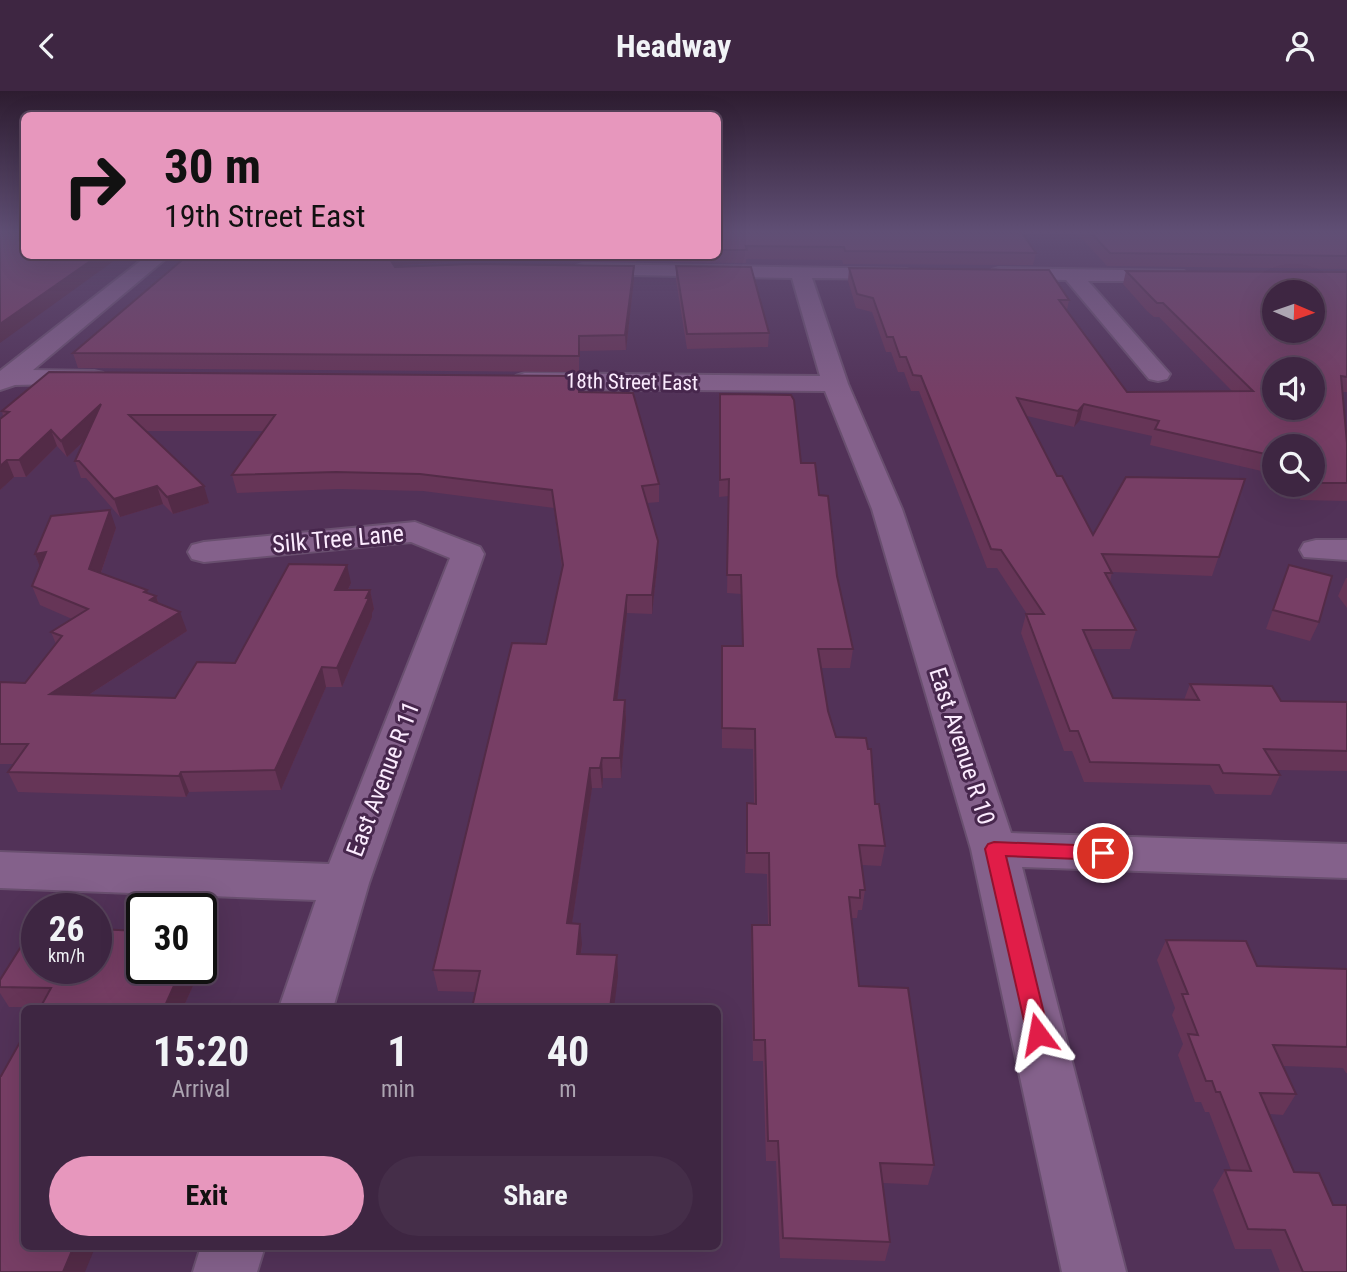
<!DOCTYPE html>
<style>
:root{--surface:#3e2642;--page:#452e49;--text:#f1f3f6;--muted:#ada5b2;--line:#57435b;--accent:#e797bd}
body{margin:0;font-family:"Roboto Condensed",sans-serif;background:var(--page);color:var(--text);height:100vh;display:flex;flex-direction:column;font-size:26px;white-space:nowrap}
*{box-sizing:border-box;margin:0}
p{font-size:23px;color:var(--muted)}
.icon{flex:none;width:38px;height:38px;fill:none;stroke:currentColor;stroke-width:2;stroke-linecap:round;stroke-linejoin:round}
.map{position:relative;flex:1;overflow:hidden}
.panel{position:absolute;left:21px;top:914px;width:700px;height:245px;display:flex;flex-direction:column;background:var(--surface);border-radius:10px;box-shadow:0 7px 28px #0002,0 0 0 2px var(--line)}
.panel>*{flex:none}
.hud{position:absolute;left:21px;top:21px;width:700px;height:147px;border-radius:10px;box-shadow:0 7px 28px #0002,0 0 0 2px var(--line);background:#e797bd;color:#111;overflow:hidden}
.needle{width:46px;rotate:92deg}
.fabs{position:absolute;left:1262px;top:189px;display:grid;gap:14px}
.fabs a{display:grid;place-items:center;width:63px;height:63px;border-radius:50%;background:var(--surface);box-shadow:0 7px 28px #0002,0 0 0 2px var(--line);font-size:35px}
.speed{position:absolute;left:21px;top:802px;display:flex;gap:14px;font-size:35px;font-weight:700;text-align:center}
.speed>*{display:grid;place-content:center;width:91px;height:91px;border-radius:50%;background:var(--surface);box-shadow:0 7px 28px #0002,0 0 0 2px var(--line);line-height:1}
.speed small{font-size:18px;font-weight:400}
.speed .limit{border:4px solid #111;border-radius:10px;background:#fff;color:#111}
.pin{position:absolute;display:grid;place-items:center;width:60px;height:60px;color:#fff;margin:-30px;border:4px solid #fff;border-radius:50%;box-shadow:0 2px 7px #0007}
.me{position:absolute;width:77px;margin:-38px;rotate:347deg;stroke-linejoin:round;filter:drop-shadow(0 0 5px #0008)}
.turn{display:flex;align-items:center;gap:24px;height:147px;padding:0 28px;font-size:32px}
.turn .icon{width:91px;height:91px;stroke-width:2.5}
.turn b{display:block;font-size:49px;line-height:60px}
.eta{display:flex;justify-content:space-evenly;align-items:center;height:119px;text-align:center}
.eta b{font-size:42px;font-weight:700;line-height:49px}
.cta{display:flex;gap:14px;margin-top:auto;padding:14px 28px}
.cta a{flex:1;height:80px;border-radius:42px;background:var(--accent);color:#111;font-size:28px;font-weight:700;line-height:80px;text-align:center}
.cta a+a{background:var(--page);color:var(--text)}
header{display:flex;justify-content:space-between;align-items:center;height:91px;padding:0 28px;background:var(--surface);font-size:32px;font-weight:700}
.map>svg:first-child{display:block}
</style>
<header><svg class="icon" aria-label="back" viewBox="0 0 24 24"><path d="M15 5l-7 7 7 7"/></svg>Headway<svg class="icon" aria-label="person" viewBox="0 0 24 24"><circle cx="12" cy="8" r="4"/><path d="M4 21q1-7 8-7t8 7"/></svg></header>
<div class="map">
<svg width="1347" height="1181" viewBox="0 0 1347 1181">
<rect width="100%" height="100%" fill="#523258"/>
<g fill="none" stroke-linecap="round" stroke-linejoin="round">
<defs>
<g id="minor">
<path d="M148,164H170L33,279L94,280L103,282L106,287L103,292L15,294L0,299V280Z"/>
<path d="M583,173L907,178L910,182L907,186L900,188L812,187L848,293L902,418L1011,742L1347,753V787L1022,776L1126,1181H1062L971,758L872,418L825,300L525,298L516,295L512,290L516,285L525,282L820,285L792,187L576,183L573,179L576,175Z"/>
<path d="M999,177L1184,180L1187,184L1184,188L1177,190H1088L1170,283L1167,288L1158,290L1149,288L1066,189L992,187L989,183L992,179Z"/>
<path d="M415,431L480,456L484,463L369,792L333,917H279L316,809L0,797V761L329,773L450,467L411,451L204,471L192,468L188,461L192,454L204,451Z"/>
<path d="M1316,449H1347V469L1304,466L1300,459L1304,452Z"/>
<path d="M201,1155H265L257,1181H193Z"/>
</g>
</defs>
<!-- minor casing -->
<use href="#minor" stroke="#694f6f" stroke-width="4"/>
<!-- minor -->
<use href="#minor" fill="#84618b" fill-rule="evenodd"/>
</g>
<!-- wall -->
<g fill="#663557">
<path d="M718,142L1036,162L1033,174L843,173L842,169L746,168V172L673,171L671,164H718Z"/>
<path d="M1077,142H1347V178L1107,175Z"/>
<path d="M188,164H637L636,171L474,169L404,174L401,176L634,175V188L626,259L579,260V281L78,277L73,262Z"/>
<path d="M676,175L769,242L768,256L687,258L676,189Z"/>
<path d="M849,177L1069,209L1067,219L1127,301L1232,300L1159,226H1154L1147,220L1123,193L1126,180L1347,181V301H1342L1347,352V410L1300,409L1302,394H1312V355H1274V383L1150,354L1152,345L1080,329L1074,336L1027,325L1057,385L1093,444L1245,388L1212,485L1112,481L1110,491L1136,539L1130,558H1091L1113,607L1184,609L1190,593L1281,610L1347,611V680L1277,679L1280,684L1271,704L1215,703L1210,694L1084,691L1072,660H1064L1021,542L1026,523H1027L997,477H987L919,300H911L904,281H898L891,261H886L872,221L856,217L848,190Z"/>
<path d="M579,301L659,393V411L647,412L658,468L652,523L627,522L617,609H625L626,629L621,687H603L602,697H592L572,832L582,853L581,863L618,885L475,901L438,900L433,879L546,553L562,477L554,417L423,400L339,398L237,402L232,384L264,340H146L209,412L173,423L163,413L120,426L86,387H81L75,370L84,350L67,366L57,355L26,386H14L0,399L3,325L2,320Z"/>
<path d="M720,303L801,372L819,404L853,558L850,577H821L828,620L836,646L875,713L885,755L881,775L862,774L865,799L862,819H858L857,827H852L859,895L934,1074L928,1094L883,1092L890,1151L885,1170L780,1167L776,1070H766L763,970H753L751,854L752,834H768L767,783L745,782L747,712H754L753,658L722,657V555H742L741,503L727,502L729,405L719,406Z"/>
<path d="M116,437L101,482L156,505L159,513L187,540L87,605L175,607L235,572L351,492L348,499H370L374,518L372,522V526L342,596H326L281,699L189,701L186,706L18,701L8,681L14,673H0V591L25,592L56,553L51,541L72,528L40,514L32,495L40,476L35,463Z"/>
<path d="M1289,474L1319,531L1310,550L1266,538Z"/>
<path d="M1346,487H1347V517L1338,505Z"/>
<path d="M1166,849L1257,875L1347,878V982H1346L1343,977L1283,975L1296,1003L1283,1024L1269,1023L1294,1081L1347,1181H1280L1271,1158H1235L1213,1099L1225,1079H1231L1209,1021H1205L1201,1011H1195L1178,964L1183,953L1172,924L1175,917L1157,869Z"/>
<path d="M142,877H201L183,917L9,916L0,902V889Z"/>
</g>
<!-- shaded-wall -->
<g fill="#532b47">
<path d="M99,164H122L0,252V233Z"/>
<path d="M397,164H473L474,169L404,174L392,181L390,168Z"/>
<path d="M634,175V188L626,259L625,244Z"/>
<path d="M101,313L106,329L67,366L61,350Z"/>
<path d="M1084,313L1080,329L1074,336L1078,320Z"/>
<path d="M51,339L57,355L26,386L19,369Z"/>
<path d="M7,369L14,386L0,399V375Z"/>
<path d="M157,395L163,413L120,426L114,408Z"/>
<path d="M204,395L209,412L173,423L167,406Z"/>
<path d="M110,419L116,437L96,496L89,478Z"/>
<path d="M658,450V468L652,523V504Z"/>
<path d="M46,461L42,481L35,463Z"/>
<path d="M347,474L351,492L339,517L335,499Z"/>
<path d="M147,499L150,509L156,505L162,524L151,519L144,501Z"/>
<path d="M370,499L374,518L372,522V526L342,596L337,577Z"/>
<path d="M627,504V522L615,629L614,609Z"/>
<path d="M180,521L187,540L59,623L50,603Z"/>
<path d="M322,576L326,596L281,699L275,679Z"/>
<path d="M625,609L626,629L621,687L620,667Z"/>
<path d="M602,667L603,687L602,697L600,677Z"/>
<path d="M590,677L592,697L569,853L567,832Z"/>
<path d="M181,681L189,701L186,706L179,685Z"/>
<path d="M580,833L582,853L578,883L577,863Z"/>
<path d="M140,840L142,844V864L135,849Z"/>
<path d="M617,864L618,885L614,917H610Z"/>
<path d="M182,877H201L183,917H164Z"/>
<path d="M74,1155H91L94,1159L85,1181H63Z"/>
</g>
<!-- building -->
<g fill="#773e65" stroke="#532b47" stroke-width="2" fill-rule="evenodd">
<path d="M0,142H24V164H99L0,233Z"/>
<path d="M718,142H1022L1036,162L845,160L844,156L746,155L747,159H718Z"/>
<path d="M1091,142H1347V165L1110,162Z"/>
<path d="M188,164H397L390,168L395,176L473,173L634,175L625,244L579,245V265L73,262Z"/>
<path d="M676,175L751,176L769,242L687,243Z"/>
<path d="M849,177L1049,179L1069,209H1059L1127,301L1253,300L1163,212H1157L1151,206L1126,180L1347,181V286L1341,285L1347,352V392H1312V355H1274V365L1155,338L1159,330L1084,313L1078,320L1017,307L1057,385H1062L1093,444L1126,386L1245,388L1219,466L1102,463L1112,482H1105L1136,539H1083L1113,607L1199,609L1190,593L1272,595L1281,610L1347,611V660L1264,658L1280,684L1223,682L1219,674L1090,671L1078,640H1070L1026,523H1044L1001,459L991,458L921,285L913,284L906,266H900L893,246H887L873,207L857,203ZM1274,201H1312V240H1274ZM1274,278H1312V317H1274Z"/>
<path d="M49,281L579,285V301L633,302L659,393L642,395L658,450L652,504H627L614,609H625L620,667H602L600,677H590L567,832L580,833L577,863L617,864L610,917H472L480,880L433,879L512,552L546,553L563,474L552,399L420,383L336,381L232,384L275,324H129L204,395L167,406L157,395L114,408L79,370H75L101,313L61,350L51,339L19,369H7L0,375V328L9,321L2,320Z"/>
<path d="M720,303L791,304L794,309L801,372H815L819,404L828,405L837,485L853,558H818L828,620L836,646L866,647L868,658H871L875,713H879L885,755L859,754L865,799H860V807L849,806L859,895L908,897L934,1074L880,1072L890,1151L783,1147L778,1050H768L765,949H754L752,834H770L769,762H747V712L756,713L755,638L722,637V555H743L741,484H727L729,388L720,389Z"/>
<path d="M110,419L89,478L147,499L144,501L156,505L150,509L180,521L50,603L175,607L197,571L235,572L289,473L347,474L335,499H370L366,507H369L337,577L322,576L275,679L181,681L179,685L8,681L28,653H0V591L25,592L62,545L51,541L88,518L32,495L46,461L35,463L51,425Z"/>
<path d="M1289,474L1332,485L1319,531L1273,519Z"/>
<path d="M34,835H37V877H96V838L140,840L135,849H142V877H182L164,917H40L51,897L0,896V889Z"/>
<path d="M1166,849L1246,850L1257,875L1347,878V956L1273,954L1296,1003L1260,1002L1294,1081L1319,1082L1333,1114H1347V1181H1303L1285,1139L1248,1138L1225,1079L1251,1080L1220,1001H1216L1212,990H1206L1188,943L1198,944L1182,903H1188Z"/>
<path d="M24,944V1155H74L63,1181H0V985H1Z"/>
</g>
<!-- sky -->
<linearGradient id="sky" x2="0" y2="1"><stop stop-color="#2d1c30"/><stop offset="0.46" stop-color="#604f75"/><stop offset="1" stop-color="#604f75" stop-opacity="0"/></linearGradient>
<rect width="1347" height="307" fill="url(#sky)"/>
<!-- route -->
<path fill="#e11d48" stroke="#92132f" stroke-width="2" d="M994,751L1103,755L1110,757L1112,762L1110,767L1103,769L1006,765L1049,943L1046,950L1038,953L1030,950L1027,943L985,758L988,753Z"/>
<g text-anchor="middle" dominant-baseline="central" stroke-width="6" stroke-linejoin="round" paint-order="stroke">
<!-- far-street labels -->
<g font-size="21" fill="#fbebfe" stroke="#47274d">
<text transform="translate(632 291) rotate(1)">18th Street East</text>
</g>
<!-- street labels -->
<g font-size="24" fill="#fbebfe" stroke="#47274d">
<text transform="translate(338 448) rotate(-5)">Silk Tree Lane</text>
<text transform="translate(962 655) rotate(72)">East Avenue R 10</text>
<text transform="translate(383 688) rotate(-69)">East Avenue R 11</text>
</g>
</g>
</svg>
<div class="fabs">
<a><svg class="needle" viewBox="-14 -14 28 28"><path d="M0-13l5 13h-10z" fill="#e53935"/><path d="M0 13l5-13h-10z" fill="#ada5b2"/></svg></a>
<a><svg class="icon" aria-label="sound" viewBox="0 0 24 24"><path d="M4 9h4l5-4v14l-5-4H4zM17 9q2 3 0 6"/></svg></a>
<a><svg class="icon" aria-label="search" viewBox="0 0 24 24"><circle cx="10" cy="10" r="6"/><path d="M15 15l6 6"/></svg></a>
</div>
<div class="speed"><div>26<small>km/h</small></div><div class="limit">30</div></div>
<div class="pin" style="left:1103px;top:762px;background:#d93025"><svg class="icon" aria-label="arrive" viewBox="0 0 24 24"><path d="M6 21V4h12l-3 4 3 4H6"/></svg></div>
<svg class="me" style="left:1038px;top:943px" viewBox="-20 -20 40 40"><path d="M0-17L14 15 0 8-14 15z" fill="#e11d48" stroke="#fff" stroke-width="4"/></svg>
<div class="hud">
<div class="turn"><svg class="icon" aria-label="right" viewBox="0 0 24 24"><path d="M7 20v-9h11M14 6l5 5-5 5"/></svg><div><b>30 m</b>19th Street East</div></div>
</div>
<section class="panel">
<div class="eta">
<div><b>15:20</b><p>Arrival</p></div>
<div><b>1</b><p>min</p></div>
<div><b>40</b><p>m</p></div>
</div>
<div class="cta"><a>Exit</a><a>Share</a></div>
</section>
</div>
